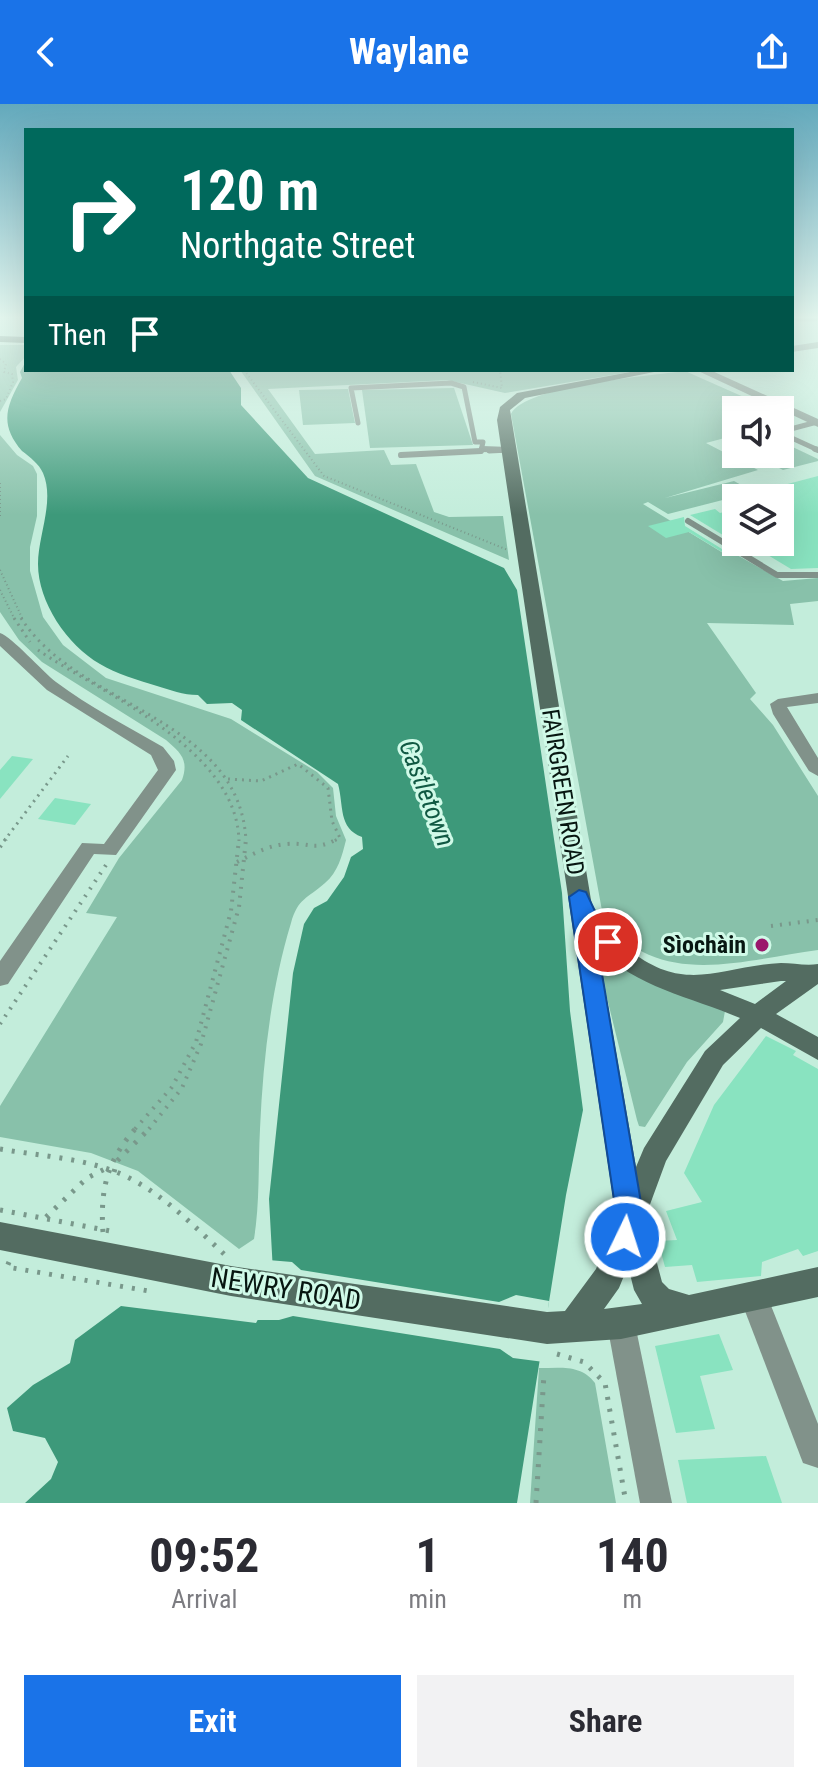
<!DOCTYPE html>
<meta charset="utf-8">
<style>
:root{--surface:#fff;--page:#f2f2f3;--text:#2b2b33;--muted:#7c7c81;--accent:#1a73e8}
body{margin:0;font-family:"Roboto Condensed",sans-serif;background:var(--page);color:var(--text);height:100vh;display:flex;flex-direction:column;font-size:30px;white-space:nowrap}
*{box-sizing:border-box;margin:0}
p{font-size:26px;color:var(--muted)}
.icon{flex:none;width:44px;height:44px;fill:none;stroke:currentColor;stroke-width:2;stroke-linecap:round;stroke-linejoin:round}
.map{position:relative;height:1399px;overflow:hidden}
.sheet{display:flex;flex-direction:column;background:var(--surface);flex:1}
.sheet>*{flex:none}
.hud{position:absolute;left:24px;top:24px;width:770px;height:244px;border-radius:0px;box-shadow:0 8px 32px #0002;background:#00695c;color:#fff;overflow:hidden}
.controls{position:absolute;left:722px;top:292px;display:grid;gap:16px}
.controls a{display:grid;place-items:center;width:72px;height:72px;border-radius:0px;background:var(--surface);box-shadow:0 8px 32px #0002;font-size:40px}
.pin{position:absolute;display:grid;place-items:center;width:68px;height:68px;color:#fff;margin:-34px;border:4px solid #fff;border-radius:50%;box-shadow:0 2px 8px #0007}
.me{position:absolute;width:88px;margin:-44px;rotate:4deg;stroke-linejoin:round;filter:drop-shadow(0 0 6px #0008)}
.turn{display:flex;align-items:center;gap:28px;height:168px;padding:0 24px;font-size:36px}
.turn .icon{width:104px;height:104px;stroke-width:2.5}
.turn b{display:block;font-size:56px;line-height:68px}
.then{display:flex;align-items:center;height:76px;padding:0 24px;background:#0003;gap:16px;font-size:30px}
.eta{display:flex;justify-content:space-evenly;align-items:center;height:136px;text-align:center}
.eta b{font-size:48px;font-weight:700;line-height:56px}
.action{display:flex;gap:16px;margin-top:auto;padding:16px 24px}
.action a{flex:1;height:92px;border-radius:0px;background:var(--accent);color:#fff;font-size:32px;font-weight:700;line-height:92px;text-align:center}
.action a+a{background:var(--page);color:var(--text)}
header{display:flex;justify-content:space-between;align-items:center;height:104px;padding:0 24px;background:var(--accent);color:#fff;font-size:36px;font-weight:700}
.map>svg:first-child{display:block}
</style>
<header><svg class="icon" aria-label="back" viewBox="0 0 24 24"><path d="M15 5l-7 7 7 7"/></svg>Waylane<svg class="icon" aria-label="share" viewBox="0 0 24 24"><path d="M12 15V3M7 8l5-5 5 5M5 13v7h14v-7"/></svg></header>
<div class="map">
<svg width="818" height="1399" viewBox="0 0 818 1399">
<rect width="100%" height="100%" fill="#c3eddb"/>
<!-- green -->
<g fill="#88c1aa">
<path d="M0,241H26V252L16,263L18,276L0,308Z"/>
<path d="M240,266H642L505,289L447,276L268,285L315,350L384,346L391,361L416,360L434,408L449,413L503,412L509,456L315,372Z"/>
<path d="M685,267L773,306H736V331L706,339L758,366L665,394L734,377L754,388L668,410L648,398L643,400L728,452L737,451L783,477L818,474V497L790,500L794,521L707,519L756,589L750,595L773,621L818,692V846C742,856 655,887 603,812L511,310C526,281 650,272 685,267Z"/>
<path d="M454,284L473,341L370,344L362,286Z"/>
<path d="M348,285L355,319L303,321L299,286Z"/>
<path d="M0,331L17,351L33,362L37,370V412L30,443V467L43,513L63,541L106,574L231,615L317,668L333,684L336,712L346,736C342,752 338,768 325,779C307,795 298,794 291,819C271,885 263,956 260,1025C258,1062 260,1098 254,1135L239,1145L138,1067L91,1049L0,1033V1002L117,813L86,809L119,754L182,676C189,656 181,649 166,636L42,558L19,536L0,508Z"/>
<path d="M780,337L818,355V357L783,366L752,350H780Z"/>
<path d="M593,837L725,907L723,918L687,958L645,1023L639,1022L637,1016Z"/>
<path d="M539,1264C560,1264 581,1260 595,1279L616,1399H530Z"/>
</g>
<!-- water -->
<path fill="#3d997a" d="M26,257V266H229L241,284V301L308,374L504,464L517,486L562,789L570,907L583,1006L566,1091L517,1399H25L51,1375L58,1358L45,1334L13,1327L7,1304L33,1281L70,1259L75,1236L121,1202L256,1219L274,1186L269,1095L293,869L304,820L314,804L327,797L344,773L351,753L363,745L362,733C338,724 344,702 338,680L241,616L242,606L232,599L207,600L198,591C183,591 170,586 157,582C138,576 116,570 100,560C67,541 38,498 38,460C38,431 55,397 43,369C39,360 30,353 22,347C0,321 5,304 22,274L20,268Z"/>
<!-- pier -->
<path fill="#c3eddb" d="M268,1156L292,1158L301,1166L499,1198L516,1191L549,1197L544,1258L513,1254L500,1245L293,1212L279,1216H250L233,1212L254,1215L270,1185Z"/>
<!-- building -->
<g fill="#89e3c0">
<path d="M818,372V464L791,465L746,438H780V382Z"/>
<path d="M715,405L720,409L736,405V439L690,411Z"/>
<path d="M684,413L685,422L730,450L727,451L689,428L666,434L648,422Z"/>
<path d="M12,652L33,655L0,695V666Z"/>
<path d="M55,694L91,700L75,721L38,715Z"/>
<path d="M766,932L796,947L793,951L818,965V1147L803,1152L798,1145L762,1158L761,1172L697,1178L692,1161L665,1163L658,1137L677,1136L666,1107L702,1098L684,1069L714,1001Z"/>
<path d="M719,1230L733,1266L700,1272L715,1325L676,1329L655,1242Z"/>
<path d="M766,1352L782,1399H687L678,1356Z"/>
</g>
<g fill="none" stroke-linecap="round" stroke-linejoin="round">
<!-- path-far3 -->
<g stroke="#79988b" stroke-width="2" stroke-dasharray="1 3" stroke-linecap="butt">
<path d="M0,255L6,260L4,268L12,270L13,278L6,295L0,297"/>
<path d="M244,266L324,372L508,446"/>
<path d="M473,278L502,284L500,266"/>
<path d="M0,379V414"/>
<path d="M0,466L23,516"/>
<path d="M0,486L15,516"/>
</g>
<!-- path-far2 -->
<g stroke="#79988b" stroke-width="3" stroke-dasharray="2 5" stroke-linecap="butt">
<path d="M14,514L30,538"/>
<path d="M21,514C78,604 240,613 246,737"/>
<path d="M38,546C104,591 237,645 239,737"/>
<path d="M228,675L261,677L298,660L328,684L332,717L340,734L334,737"/>
<path d="M4,737L68,652"/>
</g>
<!-- path-far1 -->
<g stroke="#79988b" stroke-width="4" stroke-dasharray="2 7" stroke-linecap="butt">
<path d="M0,743L6,735"/>
<path d="M237,758C253,750 269,741 287,740C311,738 313,748 337,735"/>
<path d="M771,822L818,816"/>
<path d="M0,920L106,761"/>
<path d="M135,1025L172,983L196,938L231,807L239,735"/>
<path d="M149,1025L182,984L201,940L239,803L246,735"/>
</g>
<!-- path -->
<g stroke="#79988b" stroke-width="5" stroke-dasharray="3 9" stroke-linecap="butt">
<path d="M0,1045C40,1052 84,1054 121,1070C161,1088 193,1121 224,1150"/>
<path d="M114,1068L117,1057L151,1023"/>
<path d="M0,1106L110,1127"/>
<path d="M46,1113L87,1074L107,1064"/>
<path d="M103,1128C100,1085 107,1056 137,1023"/>
<path d="M9,1158L7,1163L149,1187"/>
<path d="M557,1250L584,1258L605,1279L626,1399"/>
<path d="M536,1399L544,1270"/>
</g>
<!-- service-far1 -->
<g stroke="#81928a" stroke-width="5">
<path d="M797,215H815"/>
<path d="M817,318L787,326L783,330L818,346"/>
<path d="M358,319L351,284L451,279L464,283L475,338H483L481,347"/>
<path d="M489,347L509,346"/>
</g>
<!-- service -->
<g stroke="#81928a" stroke-width="6">
<path d="M482,345L509,346"/>
<path d="M815,345L818,346"/>
<path d="M401,351L481,347"/>
<path d="M688,417L777,471H818"/>
</g>
<!-- minor -->
<g fill="#81928a" fill-rule="evenodd">
<path d="M818,238V244L792,248V242Z"/>
<path d="M0,529C12,533 42,567 56,578C89,603 127,622 163,643L174,657L176,666L116,751L94,750L8,880L0,882V857L82,739L104,740L158,666L151,651L47,586L0,542Z"/>
<path d="M818,589V599L787,603L818,654V672L809,667L773,610L770,600L778,595Z"/>
<path d="M754,1181L764,1184L818,1320V1364L803,1359L740,1194L744,1184Z"/>
<path d="M621,1206L631,1210L635,1220L672,1399H640L607,1220L611,1210Z"/>
</g>
<!-- tertiary -->
<path fill="#81928a" fill-rule="evenodd" d="M696,266H710L818,315V323Z"/>
<!-- secondary -->
<path fill="#536c61" fill-rule="evenodd" d="M641,266H664L525,294L510,306L592,802C606,815 615,835 632,848C687,890 721,862 781,859C793,859 806,862 818,860V880L776,910L818,933V956L761,924L723,961L666,1057L645,1114L662,1178L669,1185L689,1191L818,1163V1193L621,1235L547,1240L231,1192L0,1146V1118L231,1162L547,1208L565,1207L596,1165L616,1114L497,316L500,303L517,289ZM598,844C635,883 691,893 740,914L705,947L644,1044L636,1063ZM786,877L755,900L720,886L781,877ZM628,1162L634,1186L642,1200L604,1205L619,1184Z"/>
<!-- primary -->
<path fill="#325144" fill-rule="evenodd" d="M0,232L26,233V239L0,238Z"/>
</g>
<!-- sky -->
<linearGradient id="sky" x2="0" y2="1"><stop stop-color="#63a9bc"/><stop offset="0.52" stop-color="#e4f7ef"/><stop offset="1" stop-color="#e4f7ef" stop-opacity="0"/></linearGradient>
<rect width="818" height="411" fill="url(#sky)"/>
<!-- route -->
<path fill="#1a73e8" stroke="#114b97" stroke-width="2" d="M579,786L586,788L601,820L618,838L615,844L608,846L597,841L644,1116L634,1142L625,1145L615,1142L611,1133L617,1116L569,793Z"/>
<!-- markers -->
<circle fill="#9b186c" stroke="#d0fae8" stroke-width="3" cx="762" cy="841" r="8"/>
<g text-anchor="middle" dominant-baseline="central" stroke-width="6" stroke-linejoin="round" paint-order="stroke">
<!-- street labels -->
<g font-size="24" fill="#071611" stroke="#d0fae8">
<text transform="translate(563 688) rotate(81)">FAIRGREEN ROAD</text>
</g>
<!-- poi labels -->
<g font-size="24" font-weight="bold" fill="#071611" stroke="#d0fae8" text-anchor="end">
<text x="746" y="841">Sìochàin</text>
</g>
<!-- water labels -->
<g font-size="26" font-style="italic" fill="#105943" stroke="#d0fae8">
<text transform="translate(427 689) rotate(69)">Castletown</text>
</g>
<!-- near-street labels -->
<g font-size="28" fill="#071611" stroke="#d0fae8">
<text transform="translate(286 1185) rotate(9)">NEWRY ROAD</text>
</g>
</g>
</svg>
<div class="controls">
<a><svg class="icon" aria-label="sound" viewBox="0 0 24 24"><path d="M4 9h4l5-4v14l-5-4H4zM17 9q2 3 0 6"/></svg></a>
<a><svg class="icon" aria-label="layers" viewBox="0 0 24 24"><path d="M12 4l9 5-9 5-9-5zM3 14l9 5 9-5"/></svg></a>
</div>
<div class="pin" style="left:608px;top:838px;background:#d93025"><svg class="icon" aria-label="arrive" viewBox="0 0 24 24"><path d="M6 21V4h12l-3 4 3 4H6"/></svg></div>
<svg class="me" style="left:625px;top:1133px" viewBox="-20 -20 40 40"><circle r="17" fill="#1a73e8" stroke="#fff" stroke-width="3"/><path d="M0-11L8 9 0 5-8 9z" fill="#fff"/></svg>
<div class="hud">
<div class="turn"><svg class="icon" aria-label="right" viewBox="0 0 24 24"><path d="M7 20v-9h11M14 6l5 5-5 5"/></svg><div><b>120 m</b>Northgate Street</div></div>
<div class="then">Then<svg class="icon" aria-label="arrive" viewBox="0 0 24 24"><path d="M6 21V4h12l-3 4 3 4H6"/></svg></div>
</div>
</div>
<section class="sheet">
<div class="eta">
<div><b>09:52</b><p>Arrival</p></div>
<div><b>1</b><p>min</p></div>
<div><b>140</b><p>m</p></div>
</div>
<div class="action"><a>Exit</a><a>Share</a></div>
</section>
